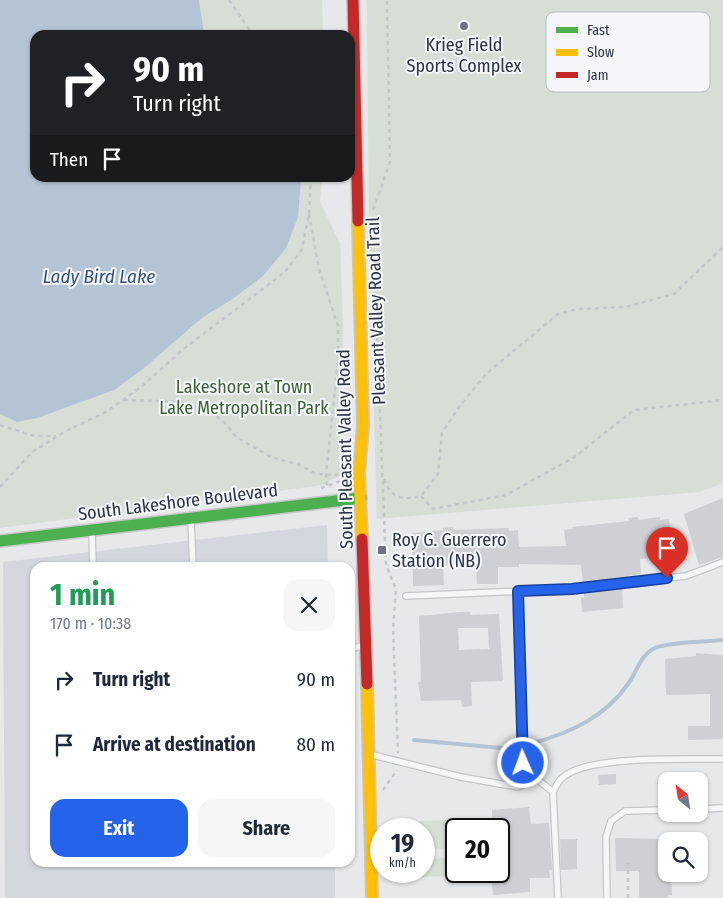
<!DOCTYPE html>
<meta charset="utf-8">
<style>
:root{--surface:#fff;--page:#f6f6f7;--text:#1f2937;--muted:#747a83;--accent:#2563eb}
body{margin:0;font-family:"Fira Sans Condensed",sans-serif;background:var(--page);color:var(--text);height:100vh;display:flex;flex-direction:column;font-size:19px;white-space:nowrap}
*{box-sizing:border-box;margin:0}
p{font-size:16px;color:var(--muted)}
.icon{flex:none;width:28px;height:28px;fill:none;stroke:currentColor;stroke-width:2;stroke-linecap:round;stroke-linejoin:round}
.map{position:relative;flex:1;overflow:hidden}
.side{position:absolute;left:30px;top:562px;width:325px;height:305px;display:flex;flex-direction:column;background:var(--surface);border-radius:15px;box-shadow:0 1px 4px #0004}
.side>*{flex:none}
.guide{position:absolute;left:30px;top:30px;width:325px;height:152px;border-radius:15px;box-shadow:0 1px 4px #0004;background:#202124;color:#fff;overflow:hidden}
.needle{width:32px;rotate:330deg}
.controls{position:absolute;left:658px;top:772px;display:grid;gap:10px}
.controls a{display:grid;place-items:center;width:50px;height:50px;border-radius:10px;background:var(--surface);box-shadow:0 1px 4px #0004;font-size:25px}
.speed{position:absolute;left:370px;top:818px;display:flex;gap:10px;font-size:25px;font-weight:700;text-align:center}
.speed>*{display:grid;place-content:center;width:65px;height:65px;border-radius:50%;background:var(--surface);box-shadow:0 1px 4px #0004;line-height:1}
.speed small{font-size:12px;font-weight:400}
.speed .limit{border:2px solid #111;border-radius:8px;background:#fff;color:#111}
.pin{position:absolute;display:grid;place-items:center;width:42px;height:42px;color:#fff;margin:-51px -21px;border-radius:50% 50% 50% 0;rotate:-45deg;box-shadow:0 0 5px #0007}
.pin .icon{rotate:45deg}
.me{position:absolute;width:55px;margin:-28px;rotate:358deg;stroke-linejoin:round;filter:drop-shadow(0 0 4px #0008)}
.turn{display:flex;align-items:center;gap:18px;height:105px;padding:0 20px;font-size:22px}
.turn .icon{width:65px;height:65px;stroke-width:2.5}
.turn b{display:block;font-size:35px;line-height:42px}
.then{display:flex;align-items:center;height:48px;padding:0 20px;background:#0003;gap:10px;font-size:19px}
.round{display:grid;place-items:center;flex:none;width:52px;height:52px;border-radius:15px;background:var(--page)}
.summary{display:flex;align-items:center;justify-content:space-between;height:85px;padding:0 20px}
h1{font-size:30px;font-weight:700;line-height:38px;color:#1e9e55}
.primary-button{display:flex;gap:10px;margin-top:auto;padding:10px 20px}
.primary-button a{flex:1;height:58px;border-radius:15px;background:var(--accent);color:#fff;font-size:20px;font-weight:700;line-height:58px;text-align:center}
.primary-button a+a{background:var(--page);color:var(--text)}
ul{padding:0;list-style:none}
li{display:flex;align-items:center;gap:15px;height:65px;padding:0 20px}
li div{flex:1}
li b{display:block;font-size:19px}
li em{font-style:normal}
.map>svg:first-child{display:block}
</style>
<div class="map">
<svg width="723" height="898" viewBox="0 0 723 898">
<rect width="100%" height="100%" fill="#e6e8ea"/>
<!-- built -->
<path fill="#d4d7dd" d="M327,525L328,567L35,568V862L335,863V898H5L3,562Z"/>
<!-- green -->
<g fill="#d6ded6">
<path d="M198,0H322L323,35H200Z"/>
<path d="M367,0H723V483L700,492L377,519L369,243Z"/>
<path d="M289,178H322L320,202L340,243L343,326L340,475L323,485L0,528V398Z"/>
<path d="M461,820L462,829H456V848L424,849V829H419V821Z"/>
<path d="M446,858L447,876L417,877V871H424V859Z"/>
</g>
<!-- water -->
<path fill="#b4c4d5" d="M0,0H199L204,35H35V178H301L298,217L286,248L263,276L231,300L203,317L144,368L114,390L37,418L17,422L0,414Z"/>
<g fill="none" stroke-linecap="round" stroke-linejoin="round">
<!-- stream -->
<g stroke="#b4c4d5" stroke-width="4">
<path d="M414,740L512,749"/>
<path d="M533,743C570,733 605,717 628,684C637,672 640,655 655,648C667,642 707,642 723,640"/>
</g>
</g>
<!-- building -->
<g fill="#ced0d3" fill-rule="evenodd">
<path d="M723,498V557L699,565L684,514Z"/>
<path d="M638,517V520L660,517V520L669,519L673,555L640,559L641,574L583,583L581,565L519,564V567H498V584H477L476,565H443L444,585L413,586L412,533L443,530V528L453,527V530L509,528V531L518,530L519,547L566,546L564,530L573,529L572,527L629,521L628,518Z"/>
<path d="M622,588L623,608L582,612L581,598H584V592Z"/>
<path d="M460,612H470V615L499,614L503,681L471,682L472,706L462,707L461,700L421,701L418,682H421L419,616ZM458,628H488L489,649L459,650Z"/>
<path d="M696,653L723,655V739L688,740V726H710V694L666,695L665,659L696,656Z"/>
<path d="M616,774V784L599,785L598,775Z"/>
<path d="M529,807L531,824L549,823L552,870H549L550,878H530V892L493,895L491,876H493V871H499V829H492V810Z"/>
<path d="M615,838L666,839V874H671L672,895H668V898H639V871H616Z"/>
<path d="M560,839H577V869L561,870Z"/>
</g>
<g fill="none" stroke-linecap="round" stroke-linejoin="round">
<defs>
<g id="lane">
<path d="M191,520L193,568"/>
<path d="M92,532L93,568"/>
<path d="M518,591L523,763L527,771L553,792"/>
<path d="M406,596L572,589L686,576L723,562"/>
<path d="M350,649L365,645"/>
<path d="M369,754L461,777L518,787L533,778"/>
<path d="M699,809L723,808"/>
<path d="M558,898L553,792C555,788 558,782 561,779C585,754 688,760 723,759"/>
<path d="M607,898L606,837L611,821L625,811L666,810"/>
</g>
<path id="fast" d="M0,541L361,498"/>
<g id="slow">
<path d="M358,221L363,426L359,474L362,539"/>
<path d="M367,684L372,898"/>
</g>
<g id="jam">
<path d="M353,0L358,221"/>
<path d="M362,539L367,684"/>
</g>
</defs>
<!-- lane casing -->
<use href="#lane" stroke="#c4c6c8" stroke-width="8"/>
<!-- fast casing -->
<use href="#fast" stroke="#c4c6c8" stroke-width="14"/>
<!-- slow casing -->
<use href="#slow" stroke="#c4c6c8" stroke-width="14"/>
<!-- jam casing -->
<use href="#jam" stroke="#c4c6c8" stroke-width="14"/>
<!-- path -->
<g stroke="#c5c6ca" stroke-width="2.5" stroke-dasharray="4 4" stroke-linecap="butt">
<path d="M229,0L253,35"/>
<path d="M373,210L390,162L387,0"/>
<path d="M309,214L319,269L338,326V361L326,475L327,486"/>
<path d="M376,313L386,565L396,589L393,629L398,753"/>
<path d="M124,400L182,402L212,412L226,424L236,437L271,457L300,465L316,474L339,475"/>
<path d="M0,425L34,436H56"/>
<path d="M384,479C391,499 402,500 421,496L438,474L442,433L459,407L486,374L558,314L578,309L625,307L674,294L723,247"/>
<path d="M0,487L32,452L66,431L106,412L141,387L186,347L285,272L302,249L309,213L311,178"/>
<path d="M321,488L346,479"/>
<path d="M421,496L433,509L506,495L573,458L634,410L723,400"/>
<path d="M383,790L397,770"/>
<path d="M628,898V864H631"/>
</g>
<!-- lane -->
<use href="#lane" stroke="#f5f6f7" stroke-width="5.5"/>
<!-- fast -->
<use href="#fast" stroke="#4caf50" stroke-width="11"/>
<!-- slow -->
<use href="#slow" stroke="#ffc107" stroke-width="11"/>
<!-- jam -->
<use href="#jam" stroke="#c62828" stroke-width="11"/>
</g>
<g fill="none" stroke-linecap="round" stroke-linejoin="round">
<defs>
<path id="route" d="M523,763L518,591L572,589L667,578"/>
</defs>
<!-- route casing -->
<use href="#route" stroke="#184099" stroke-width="12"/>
<!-- route -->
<use href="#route" stroke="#2563eb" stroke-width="9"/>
</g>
<!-- markers -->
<g fill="#6c737f" stroke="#f4f6f9" stroke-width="2">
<circle cx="464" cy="26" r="5"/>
<rect x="377" y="545" width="10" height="10" rx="2.5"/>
</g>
<g text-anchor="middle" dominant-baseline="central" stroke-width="4" stroke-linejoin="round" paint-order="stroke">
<!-- poi labels -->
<g font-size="18" fill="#2b3445" stroke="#f4f6f9">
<text x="464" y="45">Krieg Field<tspan x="464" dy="21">Sports Complex</tspan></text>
<text x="392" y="540" text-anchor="start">Roy G. Guerrero<tspan x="392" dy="21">Station (NB)</tspan></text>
</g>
<!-- street labels -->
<g font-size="18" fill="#2b3445" stroke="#f4f6f9">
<text transform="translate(376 311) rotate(-92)">Pleasant Valley Road Trail</text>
<text transform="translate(345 449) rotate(-91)">South Pleasant Valley Road</text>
<text transform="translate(178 502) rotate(-7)">South Lakeshore Boulevard</text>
</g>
<!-- park labels -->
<g font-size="18" fill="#3f6138" stroke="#f4f6f9">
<text x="244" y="387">Lakeshore at Town<tspan x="244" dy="21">Lake Metropolitan Park</tspan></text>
</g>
<!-- water labels -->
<g font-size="19" font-style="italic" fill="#34527a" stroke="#f4f6f9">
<text x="99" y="276">Lady Bird Lake</text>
</g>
</g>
<!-- legend -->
<rect x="546" y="12" width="164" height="80" rx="8" fill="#f4f6f9" stroke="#b8bcc3" stroke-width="1"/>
<rect x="556" y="27" width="22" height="6" fill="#4caf50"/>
<rect x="556" y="49" width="22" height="7" fill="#ffc107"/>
<rect x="556" y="72" width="22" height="6" fill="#c62828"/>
<g font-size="14" fill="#2b3445">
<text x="587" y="35">Fast</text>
<text x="587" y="57">Slow</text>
<text x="587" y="80">Jam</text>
</g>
</svg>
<div class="controls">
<a><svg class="needle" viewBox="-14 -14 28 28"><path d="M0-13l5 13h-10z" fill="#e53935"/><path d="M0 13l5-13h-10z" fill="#747a83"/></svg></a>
<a><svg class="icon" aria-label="search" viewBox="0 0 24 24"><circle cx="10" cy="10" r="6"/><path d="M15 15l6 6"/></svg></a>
</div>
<div class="speed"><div>19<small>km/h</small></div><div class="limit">20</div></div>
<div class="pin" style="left:667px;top:578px;background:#d93025"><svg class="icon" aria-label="arrive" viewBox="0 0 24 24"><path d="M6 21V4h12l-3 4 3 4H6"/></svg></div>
<svg class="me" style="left:523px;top:763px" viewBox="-20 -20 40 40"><circle r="17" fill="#2563eb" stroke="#fff" stroke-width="3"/><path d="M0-11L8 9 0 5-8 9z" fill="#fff"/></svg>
<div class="guide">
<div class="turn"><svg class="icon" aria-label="right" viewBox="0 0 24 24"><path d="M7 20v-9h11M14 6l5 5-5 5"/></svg><div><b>90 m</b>Turn right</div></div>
<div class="then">Then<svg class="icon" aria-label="arrive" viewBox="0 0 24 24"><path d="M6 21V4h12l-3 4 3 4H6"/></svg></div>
</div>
<section class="side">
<div class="summary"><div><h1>1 min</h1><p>170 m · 10:38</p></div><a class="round"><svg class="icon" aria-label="close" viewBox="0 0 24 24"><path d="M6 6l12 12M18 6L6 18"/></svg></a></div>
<ul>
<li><svg class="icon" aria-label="right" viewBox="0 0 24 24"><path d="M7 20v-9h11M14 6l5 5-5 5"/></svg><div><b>Turn right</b></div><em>90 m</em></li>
<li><svg class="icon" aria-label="arrive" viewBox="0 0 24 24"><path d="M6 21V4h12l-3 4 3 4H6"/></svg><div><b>Arrive at destination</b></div><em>80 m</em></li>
</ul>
<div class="primary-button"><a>Exit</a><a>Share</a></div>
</section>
</div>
